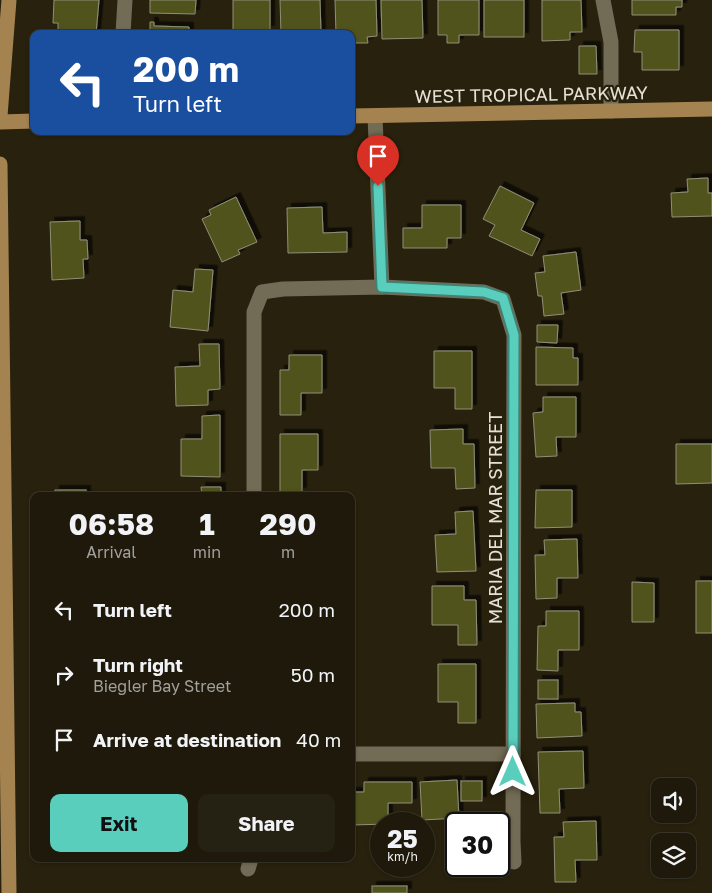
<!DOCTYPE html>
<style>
:root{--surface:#1e190a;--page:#262213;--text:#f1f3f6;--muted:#a1a09c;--line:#3c382b;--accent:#5acebd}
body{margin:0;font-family:"Golos Text",sans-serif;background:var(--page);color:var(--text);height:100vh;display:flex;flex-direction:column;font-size:19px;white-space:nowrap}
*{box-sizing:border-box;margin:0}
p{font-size:16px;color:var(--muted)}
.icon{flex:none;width:28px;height:28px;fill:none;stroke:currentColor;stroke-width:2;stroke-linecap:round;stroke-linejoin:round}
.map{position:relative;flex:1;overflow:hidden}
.drawer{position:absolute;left:30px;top:492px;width:325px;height:370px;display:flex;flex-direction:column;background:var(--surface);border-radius:10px;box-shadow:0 1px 4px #0004,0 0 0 1px var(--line)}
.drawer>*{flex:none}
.hud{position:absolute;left:30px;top:30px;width:325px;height:105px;border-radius:10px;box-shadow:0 1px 4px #0004,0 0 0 1px var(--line);background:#1a4fa0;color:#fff;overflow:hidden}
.controls{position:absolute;left:651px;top:778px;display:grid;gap:10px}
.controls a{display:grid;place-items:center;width:45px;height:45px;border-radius:10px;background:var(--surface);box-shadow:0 1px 4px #0004,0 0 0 1px var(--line);font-size:25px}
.speed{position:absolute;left:370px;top:812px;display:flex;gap:10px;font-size:25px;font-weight:700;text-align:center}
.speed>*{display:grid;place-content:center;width:65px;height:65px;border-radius:50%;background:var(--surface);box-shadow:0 1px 4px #0004,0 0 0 1px var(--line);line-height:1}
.speed small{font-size:12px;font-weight:400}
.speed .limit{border:2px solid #111;border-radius:8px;background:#fff;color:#111}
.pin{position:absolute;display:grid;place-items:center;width:42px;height:42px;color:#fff;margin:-51px -21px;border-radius:50% 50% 50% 0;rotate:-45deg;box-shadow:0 0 5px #0007}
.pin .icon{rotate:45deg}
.me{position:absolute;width:55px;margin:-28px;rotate:0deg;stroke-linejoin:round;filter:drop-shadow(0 0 4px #0008)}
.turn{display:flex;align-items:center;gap:18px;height:105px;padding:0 20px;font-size:22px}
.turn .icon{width:65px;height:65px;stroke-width:2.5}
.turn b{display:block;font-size:35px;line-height:42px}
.eta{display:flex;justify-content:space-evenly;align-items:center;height:85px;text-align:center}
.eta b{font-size:30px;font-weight:700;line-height:35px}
.action{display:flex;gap:10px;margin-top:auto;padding:10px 20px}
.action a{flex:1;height:58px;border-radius:10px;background:var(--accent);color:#111;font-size:20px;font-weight:700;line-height:58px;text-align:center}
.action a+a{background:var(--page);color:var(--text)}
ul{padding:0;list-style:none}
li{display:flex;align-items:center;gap:15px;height:65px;padding:0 20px}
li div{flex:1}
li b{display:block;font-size:19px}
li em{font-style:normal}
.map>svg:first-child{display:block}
</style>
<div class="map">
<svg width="712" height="893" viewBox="0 0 712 893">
<defs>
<filter id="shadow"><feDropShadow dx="4.5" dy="-4.5" stdDeviation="0" flood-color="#0009"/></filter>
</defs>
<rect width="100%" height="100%" fill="#28210e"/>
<!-- building -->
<g fill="#51521e" stroke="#8f9078" filter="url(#shadow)">
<path d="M54,0H99L96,34H58V23H53Z"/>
<path d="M150,0H196L195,14L150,13Z"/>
<rect x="233" y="0" width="37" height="30"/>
<path d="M280,0H320L321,34H281Z"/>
<path d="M335,0H376L377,36L367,37L368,43H351V34H336Z"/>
<path d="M381,0H422L423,38L382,39Z"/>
<path d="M438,0H479V35H459V43H447V35H438Z"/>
<rect x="484" y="0" width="40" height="37"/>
<path d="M542,0H581L582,32H570V40L542,41Z"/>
<path d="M632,0H682V7H676V15H632Z"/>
<path d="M150,22H154V26L189,27V34H150Z"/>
<path d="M635,30H679V70H642V52H634Z"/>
<path d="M579,46H596L597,74H579Z"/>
<path d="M708,178V193H712V216L672,217L671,193L688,192L687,179Z"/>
<path d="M500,186L534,203L521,230L540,239L532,256L489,236L495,225L483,219Z"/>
<path d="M236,197L257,242L238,250L240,254L222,262L202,219L211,215L209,210Z"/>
<path d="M422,205H461V238H447V248H403V228H422Z"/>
<path d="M322,207L323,233L347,232V252L288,253L287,208Z"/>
<path d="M80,221V240H87L88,259H83L84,278L52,280L50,222Z"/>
<path d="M576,252L581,290L561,293L564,314L544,316L542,296H538L535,273L545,272L543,256Z"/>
<path d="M195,269L213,270L208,331L170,327L173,290L193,292Z"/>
<path d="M537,325H558L557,343L537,342Z"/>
<path d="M199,344H219L220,389L208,390V405L176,406L175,367L200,366Z"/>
<path d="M536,347L573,348V358H578V385H536Z"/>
<path d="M434,351H472V409H455V388H434Z"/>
<path d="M289,355H322V393H301V415H280V370H289Z"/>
<path d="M543,397H576V437H556L557,456L536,457L533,413L543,412Z"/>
<path d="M220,415V477L181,476V439H202V416Z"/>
<path d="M463,429V444H474L475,488L456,489L455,468H431L430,430Z"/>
<path d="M280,434H318V470H302V492H280Z"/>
<path d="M676,444H712V483L676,484Z"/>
<path d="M201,487H221V496H202Z"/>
<rect x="55" y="490" width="31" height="6"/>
<path d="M536,490H572V527L535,528Z"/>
<path d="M473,511L476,571L437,572L435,535L456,534L455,512Z"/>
<path d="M577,539L578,578H557V598L536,599L535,555H545L544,540Z"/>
<rect x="696" y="581" width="16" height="52"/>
<path d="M632,582L654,583V622H632Z"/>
<path d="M432,586H464V600H476L477,645H458V625H432Z"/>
<path d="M546,611H579V650H558V671L537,670L538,626H546Z"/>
<path d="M438,664H476V723H458V702H438Z"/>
<rect x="538" y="680" width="20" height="19"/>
<path d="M575,703V712H581L582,736L537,738L536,704Z"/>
<path d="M583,751L584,788L559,789L560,813H540L538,752Z"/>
<path d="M457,780L459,818L422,820L420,782Z"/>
<rect x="461" y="781" width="21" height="20"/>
<path d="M364,782H412V803H388V824L351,825V792H364Z"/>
<path d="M596,821L597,860H575L576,882H555L554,837H564L563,822Z"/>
<rect x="372" y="886" width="35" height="7"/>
</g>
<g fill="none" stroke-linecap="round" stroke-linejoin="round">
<!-- minor -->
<g stroke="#726b55" stroke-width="15">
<path d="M603,0L611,42V111"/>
<path d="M123,34L125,0"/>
<path d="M375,116L382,287"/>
<path d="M254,496V312L262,292L283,289L382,287L484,292L503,299L514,335L513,841L514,862"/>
<path d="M351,754H513"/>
<path d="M248,869L251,859"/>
</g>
<!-- major -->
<g stroke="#a48350" stroke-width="15">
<path d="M0,116L9,0"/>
<path d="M351,116L712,109"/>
<path d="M0,122L34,121"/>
<path d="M0,164L9,893"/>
</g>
</g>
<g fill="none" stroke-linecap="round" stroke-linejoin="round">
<defs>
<path id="route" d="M378,186L382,287L484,292L503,298L514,335L513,772"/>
</defs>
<!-- route casing -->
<use href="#route" stroke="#3a867b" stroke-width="12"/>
<!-- route -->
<use href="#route" stroke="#5acebd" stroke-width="9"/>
</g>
<g text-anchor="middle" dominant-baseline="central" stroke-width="4.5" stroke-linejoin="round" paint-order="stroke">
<!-- street labels -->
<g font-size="18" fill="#e5e1d5" stroke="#28210e">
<text transform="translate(531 94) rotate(-1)">WEST TROPICAL PARKWAY</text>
<text transform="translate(495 518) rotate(-90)">MARIA DEL MAR STREET</text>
</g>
</g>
</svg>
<div class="controls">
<a><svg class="icon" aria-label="sound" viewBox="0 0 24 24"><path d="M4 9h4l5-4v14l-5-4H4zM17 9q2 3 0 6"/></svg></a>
<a><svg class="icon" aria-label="layers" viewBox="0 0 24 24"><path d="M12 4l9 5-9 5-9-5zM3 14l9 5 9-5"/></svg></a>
</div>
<div class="speed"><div>25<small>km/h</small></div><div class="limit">30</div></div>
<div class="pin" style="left:378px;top:186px;background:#d93025"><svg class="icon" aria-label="arrive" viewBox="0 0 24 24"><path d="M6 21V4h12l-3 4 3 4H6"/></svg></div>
<svg class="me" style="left:513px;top:772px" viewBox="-20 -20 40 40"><path d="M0-17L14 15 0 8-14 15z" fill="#5acebd" stroke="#fff" stroke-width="4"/></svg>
<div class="hud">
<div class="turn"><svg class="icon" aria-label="left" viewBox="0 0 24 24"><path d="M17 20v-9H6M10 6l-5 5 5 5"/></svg><div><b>200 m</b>Turn left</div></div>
</div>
<section class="drawer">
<div class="eta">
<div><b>06:58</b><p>Arrival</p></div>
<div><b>1</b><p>min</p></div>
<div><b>290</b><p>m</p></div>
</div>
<ul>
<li><svg class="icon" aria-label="left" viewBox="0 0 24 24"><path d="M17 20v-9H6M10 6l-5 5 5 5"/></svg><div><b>Turn left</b></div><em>200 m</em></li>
<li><svg class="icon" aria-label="right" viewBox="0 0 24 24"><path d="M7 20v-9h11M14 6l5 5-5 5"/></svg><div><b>Turn right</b><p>Biegler Bay Street</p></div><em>50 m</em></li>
<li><svg class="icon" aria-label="arrive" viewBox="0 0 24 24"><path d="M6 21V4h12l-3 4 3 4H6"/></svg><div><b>Arrive at destination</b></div><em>40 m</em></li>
</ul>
<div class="action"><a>Exit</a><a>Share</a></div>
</section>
</div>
